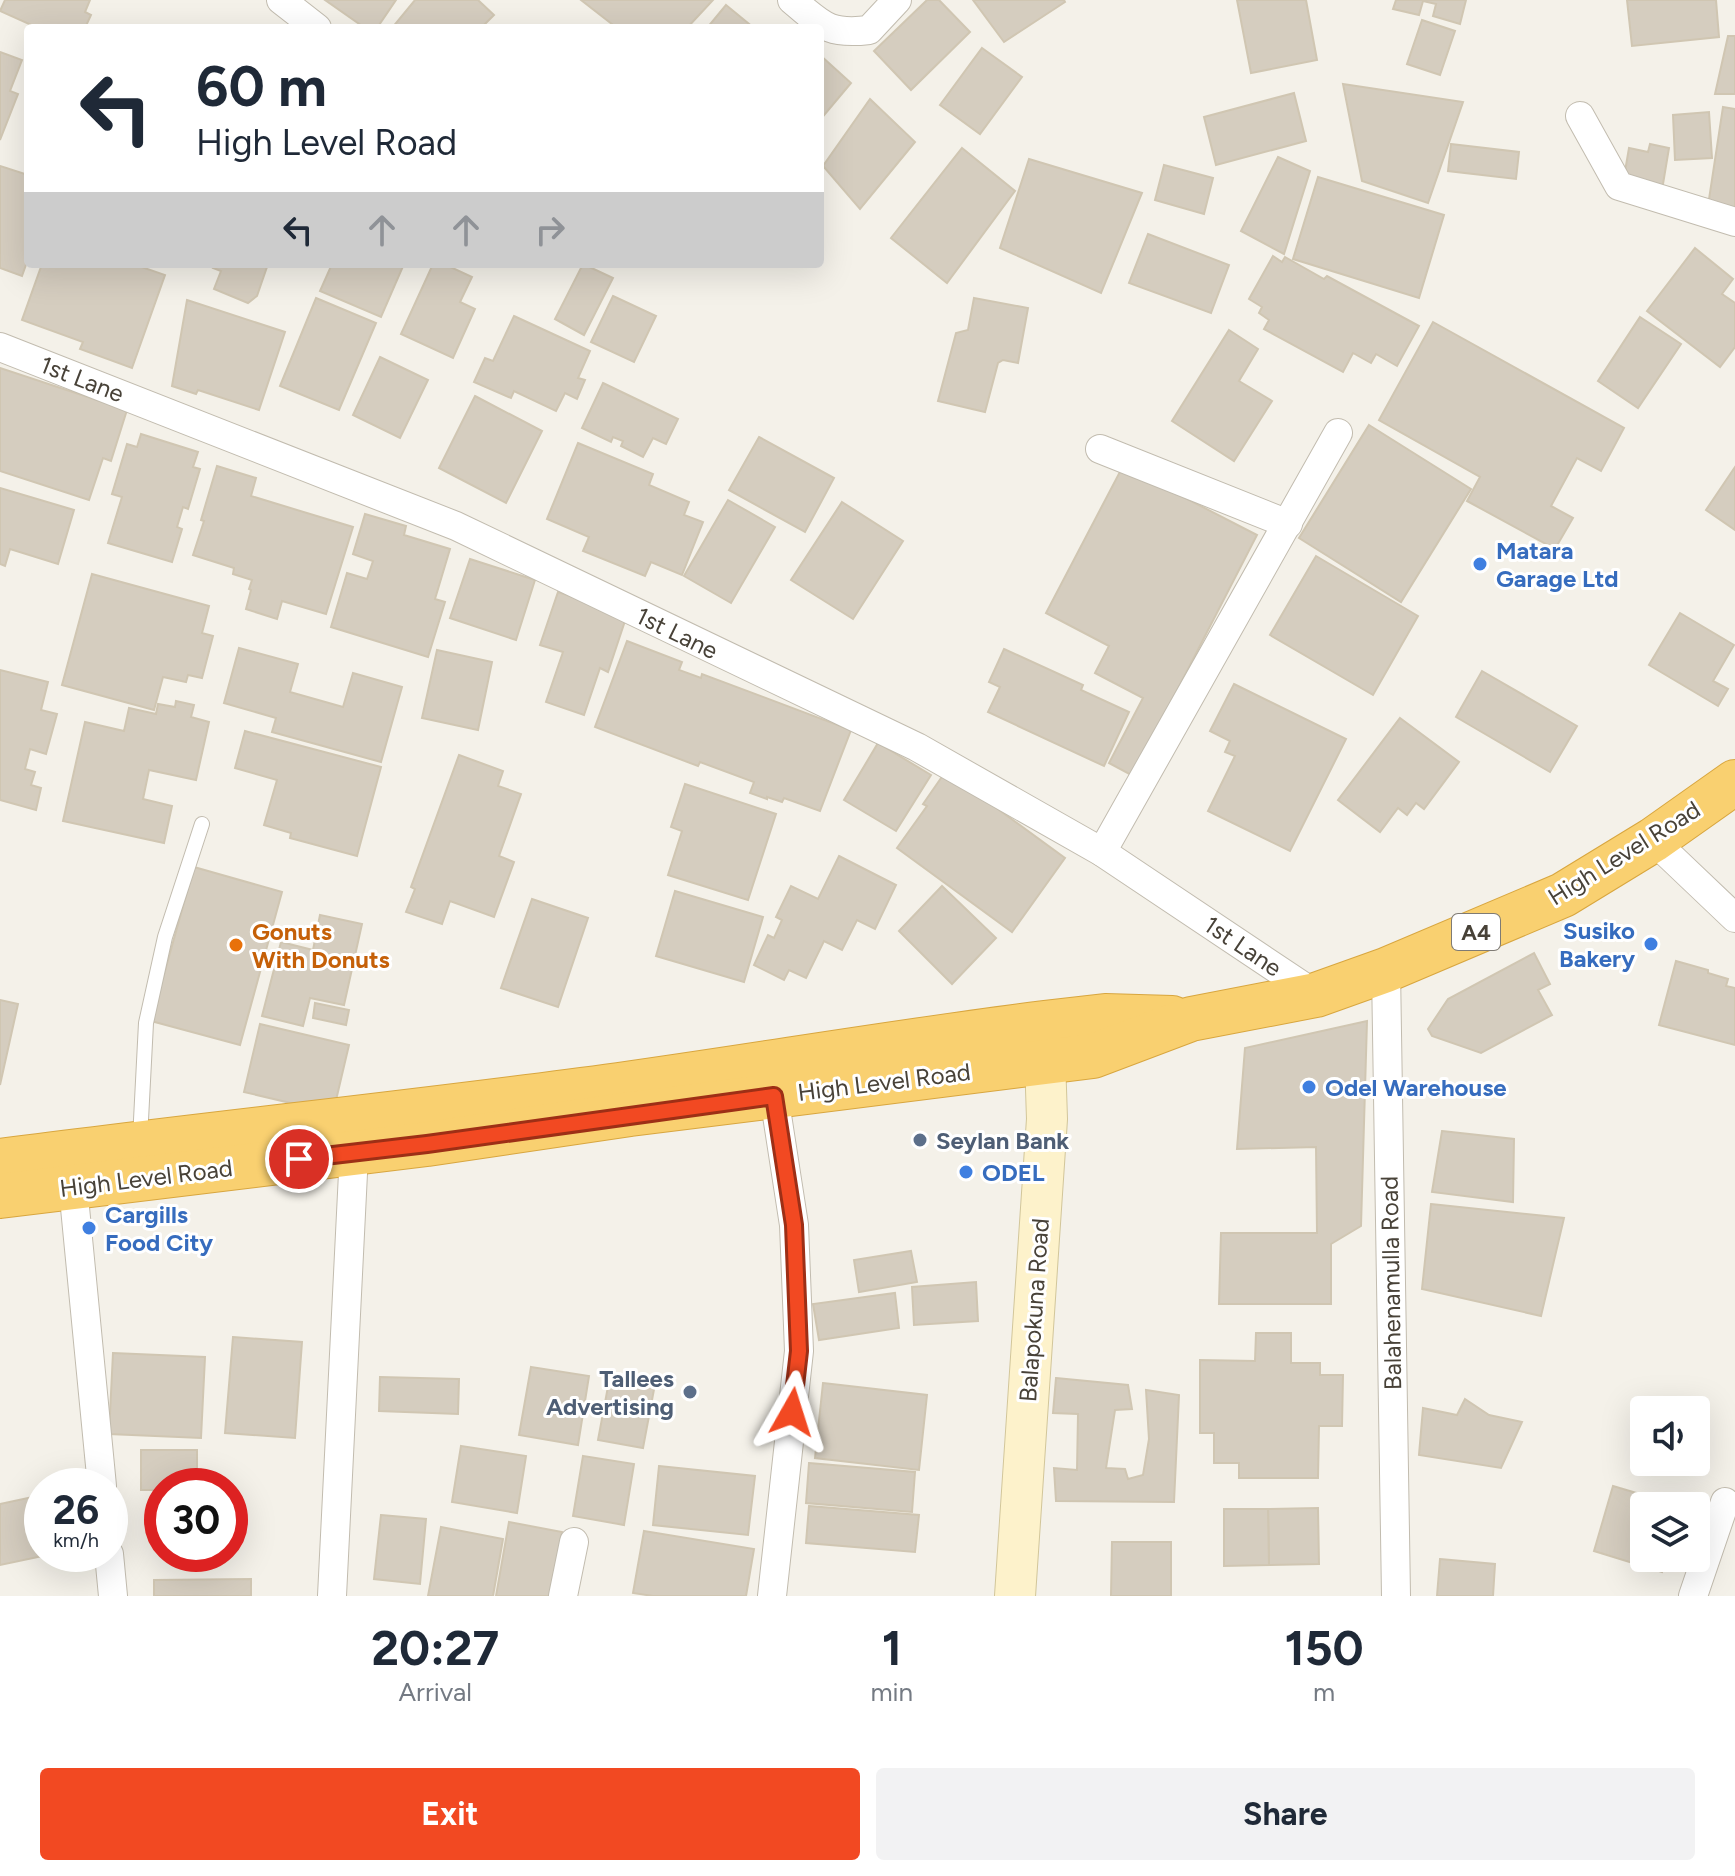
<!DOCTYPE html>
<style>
:root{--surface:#fff;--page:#f2f2f3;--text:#1f2937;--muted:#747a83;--accent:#f24922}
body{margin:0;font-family:Figtree,sans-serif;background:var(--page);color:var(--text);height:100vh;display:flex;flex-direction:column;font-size:30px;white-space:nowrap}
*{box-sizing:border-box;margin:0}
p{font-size:26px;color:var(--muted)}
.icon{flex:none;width:44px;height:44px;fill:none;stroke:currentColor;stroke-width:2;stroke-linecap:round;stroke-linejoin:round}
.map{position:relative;height:1596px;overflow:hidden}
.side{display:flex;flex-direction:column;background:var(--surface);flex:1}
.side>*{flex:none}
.top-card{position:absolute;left:24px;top:24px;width:800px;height:244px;border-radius:8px;box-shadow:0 8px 32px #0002;background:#fff;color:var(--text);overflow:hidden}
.controls{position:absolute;left:1630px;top:1396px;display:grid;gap:16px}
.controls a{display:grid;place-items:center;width:80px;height:80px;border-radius:8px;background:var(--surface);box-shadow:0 8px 32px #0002;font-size:40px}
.speed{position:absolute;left:24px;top:1468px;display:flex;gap:16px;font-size:40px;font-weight:700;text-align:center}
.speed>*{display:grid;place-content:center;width:104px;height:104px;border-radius:50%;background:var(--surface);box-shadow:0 8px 32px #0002;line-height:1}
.speed small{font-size:20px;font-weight:400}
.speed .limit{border:12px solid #d22;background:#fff;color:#111}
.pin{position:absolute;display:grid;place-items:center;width:68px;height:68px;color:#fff;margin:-34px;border:4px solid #fff;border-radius:50%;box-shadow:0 2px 8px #0007}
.me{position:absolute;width:88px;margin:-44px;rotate:6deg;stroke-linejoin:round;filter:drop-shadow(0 0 6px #0008)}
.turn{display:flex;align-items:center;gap:28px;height:168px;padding:0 40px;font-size:36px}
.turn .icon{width:104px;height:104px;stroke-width:2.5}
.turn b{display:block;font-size:56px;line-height:68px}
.lanes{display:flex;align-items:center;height:76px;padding:0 40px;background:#0003;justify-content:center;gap:40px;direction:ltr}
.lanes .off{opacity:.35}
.eta{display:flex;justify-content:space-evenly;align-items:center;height:136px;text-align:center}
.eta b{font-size:48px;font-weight:700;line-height:56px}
.button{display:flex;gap:16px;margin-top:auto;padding:16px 40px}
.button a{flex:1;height:92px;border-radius:8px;background:var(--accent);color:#fff;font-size:32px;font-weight:700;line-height:92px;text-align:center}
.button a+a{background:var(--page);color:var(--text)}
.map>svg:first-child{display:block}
</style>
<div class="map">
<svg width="1735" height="1596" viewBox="0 0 1735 1596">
<rect width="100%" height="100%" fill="#f4f1e9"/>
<!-- building -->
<g fill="#d5cdbf" stroke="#d0c6b2" stroke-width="2">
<path d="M5,0H90L85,12L91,15L85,28H38L0,11Z"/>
<path d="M325,0H396L377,28H365Z"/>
<path d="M415,0H478L494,15L481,28H392Z"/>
<path d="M581,0H713L687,28H617Z"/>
<path d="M927,0H939L970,32L911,90L874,51Z"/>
<path d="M973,0H1064L1065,2L1004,42Z"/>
<path d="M1237,0H1306L1317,60L1251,73Z"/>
<path d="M1396,0H1466L1460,24L1433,16L1436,4L1423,1L1419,15L1393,9Z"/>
<path d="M1627,0H1716L1719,37L1632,46Z"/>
<path d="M726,5L754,28H707Z"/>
<path d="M1422,20L1455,31L1440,75L1407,64Z"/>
<path d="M1728,36H1735V94H1715Z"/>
<path d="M982,48L1022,77L980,134L940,105Z"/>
<path d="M0,52L22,60L10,91L18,94L0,140Z"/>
<path d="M820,55L851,83L820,120Z"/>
<path d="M1343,84L1463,102L1428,203L1362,181Z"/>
<path d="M1294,93L1306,141L1216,165L1204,117Z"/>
<path d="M870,99L915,142L860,209L823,166Z"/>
<path d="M1723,107L1735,109V210L1708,206Z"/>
<path d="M1709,112L1712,158L1675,160L1673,115Z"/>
<path d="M1451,144L1519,152L1516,179L1448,171Z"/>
<path d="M1650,144L1669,148L1662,190L1623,183L1629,148L1648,152Z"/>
<path d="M962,148L1015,191L947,283L891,238Z"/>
<path d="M1278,157L1310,171L1284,254L1241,231Z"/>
<path d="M1029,159L1142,193L1101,293L1000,248Z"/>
<path d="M1164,165L1213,178L1204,214L1155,200Z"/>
<path d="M0,166L28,175V259L22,276L0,268Z"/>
<path d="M1318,177L1444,215L1419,298L1293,259Z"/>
<path d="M1148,234L1229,265L1211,313L1129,283Z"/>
<path d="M1695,248L1733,279L1722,294L1735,303V347L1720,367L1647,311Z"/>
<path d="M1273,256L1282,262L1285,257L1324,279L1327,276L1419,326L1397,366L1376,354L1371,363L1353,353L1343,372L1264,329L1269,320L1259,313L1262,307L1249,299Z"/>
<path d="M42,264H133L165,275L132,368L80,349L83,342L22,320Z"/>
<path d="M215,264H268L257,296L248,303L214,289L221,271L213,268Z"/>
<path d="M332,264H404L381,317L320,291Z"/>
<path d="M433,264H444L472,277L460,302L475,309L453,358L401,334Z"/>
<path d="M583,264L613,278L584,335L555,319Z"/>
<path d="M613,296L656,316L634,362L591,342Z"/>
<path d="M316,298L376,323L339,410L280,386Z"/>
<path d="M974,298L1028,308L1018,363L1003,360L998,363L985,412L938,401L956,333L968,330Z"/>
<path d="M187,300L285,332L259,410L198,390L196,394L172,386Z"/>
<path d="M514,316L590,351L578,378L585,380L577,399L565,393L556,411L514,391L511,398L474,382L485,358L493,361Z"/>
<path d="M1640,317L1681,344L1638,408L1598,381Z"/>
<path d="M1433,322L1624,428L1601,471L1577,458L1551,506L1573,518L1555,549L1467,501L1480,477L1379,420Z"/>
<path d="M1229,330L1258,349L1239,381L1272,401L1234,461L1172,421Z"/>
<path d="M380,357L428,380L400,438L353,415Z"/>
<path d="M0,368L127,410L111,461L103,458L89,500L0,471Z"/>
<path d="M603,383L678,419L666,444L653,438L643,457L621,446L623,441L613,437L611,442L582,428Z"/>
<path d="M475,396L542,431L506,503L439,468Z"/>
<path d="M1369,425L1471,489L1401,602L1299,538Z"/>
<path d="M141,434L198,452L193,467L200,469L188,509L183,507L177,527L182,529L172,562L108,543L122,497L112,494L127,444L137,447Z"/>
<path d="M759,437L834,478L805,532L729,490Z"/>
<path d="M578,443L653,474L649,485L689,502L684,515L703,522L682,575L651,562L645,576L583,551L589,537L547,519Z"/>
<path d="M217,466L256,478L251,496L353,527L326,614L282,601L277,619L246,609L251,590L249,589L252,580L233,574L234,568L193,555L204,521L201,520Z"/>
<path d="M1123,466L1257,535L1133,776L1109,763L1143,698L1095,673L1109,646L1046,613Z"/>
<path d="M1735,467V530L1706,510Z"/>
<path d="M0,488L74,510L58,564L10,549L5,566L0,564Z"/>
<path d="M728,500L775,527L731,603L684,576Z"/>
<path d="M842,502L903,541L853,619L791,580Z"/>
<path d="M365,514L406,526L404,535L450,549L435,599L445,602L428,657L331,627L347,573L367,579L373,561L353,554Z"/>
<path d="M1316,556L1418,616L1373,695L1270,635Z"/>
<path d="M470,559L535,580L516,640L450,618Z"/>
<path d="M92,574L209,606L202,633L213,636L202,678L188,675L186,682L163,677L154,710L62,685Z"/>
<path d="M558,592L627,615L608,672L600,668L584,715L546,702L563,652L540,645Z"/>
<path d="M1680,613L1734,645L1713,681L1728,689L1718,706L1649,665Z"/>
<path d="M627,641L682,662L679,670L701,678L702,674L851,730L820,811L784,798L782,802L767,797V799L750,793L754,782L700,762L698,766L595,727Z"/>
<path d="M239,648L298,664L290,692L343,707L353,673L402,687L381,762L272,732L276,718L224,703Z"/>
<path d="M1004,649L1083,685L1081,690L1129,712L1104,766L988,712L1000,687L989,682Z"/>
<path d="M437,650L492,662L478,730L422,718Z"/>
<path d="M0,670L48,682L41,710L57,714L46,754L30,749L25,769L35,772L31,785L41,788L36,810L0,800Z"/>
<path d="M1482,671L1577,726L1550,772L1456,717Z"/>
<path d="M1234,684L1346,739L1290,851L1208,811L1235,756L1225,752L1230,741L1210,731Z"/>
<path d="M176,701L194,705L191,717L209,722L196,780L149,770L143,799L172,806L164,843L63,821L85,722L124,731L129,708L156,714L158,704L175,707Z"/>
<path d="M1400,718L1459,762L1424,809L1416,803L1407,815L1398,808L1380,832L1338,800Z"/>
<path d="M245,731L381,767L357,856L290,838L291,833L264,825L277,780L235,768Z"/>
<path d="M878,743L931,775L896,831L844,800Z"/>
<path d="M459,755L503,771L498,786L521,794L499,856L514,862L494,917L450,901L442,924L406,912L415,889L411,887Z"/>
<path d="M946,771L1065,858L1012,932L897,848L927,806L923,804Z"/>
<path d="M685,784L776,814L748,900L668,875L682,831L671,827Z"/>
<path d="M839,856L896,885L875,929L857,920L842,950L824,941L806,978L789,970L784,980L754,965L768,935L774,938L782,920L776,917L791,886L818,899Z"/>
<path d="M194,867L282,892L240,1045L151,1021Z"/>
<path d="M942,886L996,938L952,984L899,931Z"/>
<path d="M675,891L763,917L744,982L656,956Z"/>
<path d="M532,899L588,918L558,1007L501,988Z"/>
<path d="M320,915L362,924L344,1005L310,998L303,1026L262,1016L281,942L313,950Z"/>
<path d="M1534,953L1550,984L1538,990L1552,1015L1481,1053L1432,1036L1428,1029L1448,999Z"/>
<path d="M1676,961L1708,970V973L1728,979L1726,986L1735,988V1045L1659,1025Z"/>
<path d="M0,1000L18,1004L0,1085Z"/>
<path d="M315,1003L349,1010L346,1025L313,1018Z"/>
<path d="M1367,1021L1361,1226L1331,1244V1304H1219L1221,1233H1317L1316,1147L1237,1149L1245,1048Z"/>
<path d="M260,1024L349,1045L333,1113L244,1092Z"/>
<path d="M1442,1131L1514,1139L1513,1202L1432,1192Z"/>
<path d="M1431,1204L1564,1218L1541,1316L1422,1289Z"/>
<path d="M911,1251L917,1282L859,1292L854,1260Z"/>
<path d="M976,1282L978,1321L914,1325L912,1287Z"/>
<path d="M895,1293L899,1328L819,1340L813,1304Z"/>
<path d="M1256,1333H1291V1363H1320V1375H1343L1342,1426H1319L1318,1478H1239V1463H1214V1433H1200V1360L1255,1361Z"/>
<path d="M233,1337L302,1342L295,1438L225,1433Z"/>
<path d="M113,1353L205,1357L201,1438L109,1434Z"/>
<path d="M531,1367L589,1376L578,1445L519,1435Z"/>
<path d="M610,1376L655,1384L643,1448L598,1440Z"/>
<path d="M380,1377L459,1379L458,1414L379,1411Z"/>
<path d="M1056,1378L1128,1385L1132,1409L1115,1410L1106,1468L1125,1469L1128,1479L1143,1475L1149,1439L1146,1390L1179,1395L1174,1502L1056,1501L1054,1468L1077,1470L1078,1414L1053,1413Z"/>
<path d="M823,1383L927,1395L919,1470L815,1458Z"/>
<path d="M1465,1399L1489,1415L1522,1422L1501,1468L1419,1455L1423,1408L1457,1415Z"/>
<path d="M461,1446L526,1456L517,1513L452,1502Z"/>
<path d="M141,1450H197V1486H162V1490H141Z"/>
<path d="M583,1456L634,1464L624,1525L573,1516Z"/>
<path d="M809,1463L915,1472L912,1512L806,1503Z"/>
<path d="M659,1466L755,1476L748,1535L653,1525Z"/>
<path d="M1613,1486L1680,1506H1644V1558H1666L1662,1572L1594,1551Z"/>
<path d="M42,1495V1554H52L0,1565V1504Z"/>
<path d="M809,1506L919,1515L915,1552L806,1543Z"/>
<path d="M1318,1508L1319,1564L1269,1565L1268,1509Z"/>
<path d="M1224,1509H1268L1269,1565L1224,1566Z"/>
<path d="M381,1515L426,1519L420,1584L374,1579Z"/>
<path d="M509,1522L562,1532L550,1596H496Z"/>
<path d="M441,1527L503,1539L493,1596H428Z"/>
<path d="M644,1531L754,1549L746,1596H653L633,1593Z"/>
<path d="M1112,1542H1171V1596H1111Z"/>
<path d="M1440,1559L1495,1564L1493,1596H1437Z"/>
<path d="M251,1579V1596H154V1580Z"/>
</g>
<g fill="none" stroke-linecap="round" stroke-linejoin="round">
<defs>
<path id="lane" d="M140,1139L146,1023L165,937L202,824"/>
<g id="street">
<path d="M281,0L317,28"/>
<path d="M792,0C822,25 828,35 869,30L897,0"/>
<path d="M1580,116L1619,186L1735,222"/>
<path d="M0,347L456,526L917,747L1102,852L1316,995"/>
<path d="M1100,449L1288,524"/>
<path d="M1653,840L1735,918"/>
<path d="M1102,852L1338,433"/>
<path d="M1386,970L1396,1596"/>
<path d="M73,1187L102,1486"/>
<path d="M109,1554L113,1596"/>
<path d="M332,1596L354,1153"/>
<path d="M563,1596L574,1542"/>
<path d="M772,1596L799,1351L794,1225L774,1096"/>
<path d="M1693,1596L1725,1502"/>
</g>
<path id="secondary" d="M1015,1596L1047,1119L1044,1029"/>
<g id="highway">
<path d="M0,1161C206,1134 413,1113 619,1085C761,1065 902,1041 1044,1023L1105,1016L1172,1018"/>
<path d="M0,1196L427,1144L630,1114L1093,1056L1191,1019L1316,995L1386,970L1563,895L1653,840L1735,782"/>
</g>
</defs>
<!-- lane casing -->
<use href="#lane" stroke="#c2bcaf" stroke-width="16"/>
<!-- street casing -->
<use href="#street" stroke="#c2bcaf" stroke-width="30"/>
<!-- secondary casing -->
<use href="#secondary" stroke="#d2c69a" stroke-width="42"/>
<!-- highway casing -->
<use href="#highway" stroke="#d8a63f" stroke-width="46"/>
<!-- lane -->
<use href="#lane" stroke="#fff" stroke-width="14"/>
<!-- street -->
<use href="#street" stroke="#fff" stroke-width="28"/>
<!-- secondary -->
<use href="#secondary" stroke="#fdf2cb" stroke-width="40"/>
<!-- highway -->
<use href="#highway" stroke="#f9d070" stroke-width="44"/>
</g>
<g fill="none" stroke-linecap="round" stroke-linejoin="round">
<defs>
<path id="route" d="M299,1159L427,1144L774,1096L794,1225L799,1351L792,1412"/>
</defs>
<!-- route casing -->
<use href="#route" stroke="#9d2f16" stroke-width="20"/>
<!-- route -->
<use href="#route" stroke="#f24922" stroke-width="14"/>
</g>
<!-- markers -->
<g fill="#3f7fe0" stroke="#fff" stroke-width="3">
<circle cx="1480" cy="564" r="8"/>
<circle cx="1651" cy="944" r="8"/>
<circle cx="1309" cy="1087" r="8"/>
<circle cx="966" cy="1172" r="8"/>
<circle cx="89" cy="1228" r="8"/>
</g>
<circle fill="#e8710a" stroke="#fff" stroke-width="3" cx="236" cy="945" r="8"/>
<g fill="#5c6f8a" stroke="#fff" stroke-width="3">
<circle cx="920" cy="1140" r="8"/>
<circle cx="690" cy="1392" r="8"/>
</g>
<g text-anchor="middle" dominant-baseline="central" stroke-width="6" stroke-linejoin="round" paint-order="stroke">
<!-- shield labels -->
<rect fill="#fff" stroke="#7f7b74" stroke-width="2" x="1452" y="914" width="48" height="36" rx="6"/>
<g font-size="22" font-weight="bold" fill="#484238">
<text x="1476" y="932">A4</text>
</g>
<!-- street labels -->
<g font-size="24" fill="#484238" stroke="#fff">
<text transform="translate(82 379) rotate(21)">1st Lane</text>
<text transform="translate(677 633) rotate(26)">1st Lane</text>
<text transform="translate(1624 853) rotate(-32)">High Level Road</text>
<text transform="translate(1243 946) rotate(34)">1st Lane</text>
<text transform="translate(884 1082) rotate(-7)">High Level Road</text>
<text transform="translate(146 1178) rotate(-7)">High Level Road</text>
<text transform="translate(1391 1283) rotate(-91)">Balahenamulla Road</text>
<text transform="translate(1034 1310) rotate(-86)">Balapokuna Road</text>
</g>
<!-- shop labels -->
<g font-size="24" font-weight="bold" fill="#366cbe" stroke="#fff" text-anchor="start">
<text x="1496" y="550">Matara<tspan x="1496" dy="28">Garage Ltd</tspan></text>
<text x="1635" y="930" text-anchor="end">Susiko<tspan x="1635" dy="28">Bakery</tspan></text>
<text x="1325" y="1087">Odel Warehouse</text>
<text x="982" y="1172">ODEL</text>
<text x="105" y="1214">Cargills<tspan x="105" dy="28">Food City</tspan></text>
</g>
<!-- food labels -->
<g font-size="24" font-weight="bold" fill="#c56008" stroke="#fff" text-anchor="start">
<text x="252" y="931">Gonuts<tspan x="252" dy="28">With Donuts</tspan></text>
</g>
<!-- service labels -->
<g font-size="24" font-weight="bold" fill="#4e5e75" stroke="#fff" text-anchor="start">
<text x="936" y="1140">Seylan Bank</text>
<text x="674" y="1378" text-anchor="end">Tallees<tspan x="674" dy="28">Advertising</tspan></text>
</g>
</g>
</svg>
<div class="controls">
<a><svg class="icon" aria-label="sound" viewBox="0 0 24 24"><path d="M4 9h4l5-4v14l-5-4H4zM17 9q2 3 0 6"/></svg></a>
<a><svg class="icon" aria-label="layers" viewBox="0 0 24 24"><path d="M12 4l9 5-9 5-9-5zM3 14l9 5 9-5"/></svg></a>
</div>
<div class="speed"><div>26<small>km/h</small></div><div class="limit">30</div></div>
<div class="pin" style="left:299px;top:1159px;background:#d93025"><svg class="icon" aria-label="arrive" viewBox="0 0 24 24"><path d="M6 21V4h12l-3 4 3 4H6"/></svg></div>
<svg class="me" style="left:792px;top:1412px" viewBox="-20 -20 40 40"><path d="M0-17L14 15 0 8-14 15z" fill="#f24922" stroke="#fff" stroke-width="4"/></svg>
<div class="top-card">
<div class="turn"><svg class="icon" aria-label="left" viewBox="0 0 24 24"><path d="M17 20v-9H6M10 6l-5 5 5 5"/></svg><div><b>60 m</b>High Level Road</div></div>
<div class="lanes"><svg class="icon" aria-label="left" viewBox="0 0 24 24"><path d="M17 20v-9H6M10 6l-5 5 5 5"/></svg><svg class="icon off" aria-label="ahead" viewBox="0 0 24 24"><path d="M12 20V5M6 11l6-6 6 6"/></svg><svg class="icon off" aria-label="ahead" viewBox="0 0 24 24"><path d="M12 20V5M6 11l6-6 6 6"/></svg><svg class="icon off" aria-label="right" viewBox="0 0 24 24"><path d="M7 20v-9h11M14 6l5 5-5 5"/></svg></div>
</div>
</div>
<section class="side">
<div class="eta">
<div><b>20:27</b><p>Arrival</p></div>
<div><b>1</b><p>min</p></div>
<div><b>150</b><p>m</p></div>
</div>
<div class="button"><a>Exit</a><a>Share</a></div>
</section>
